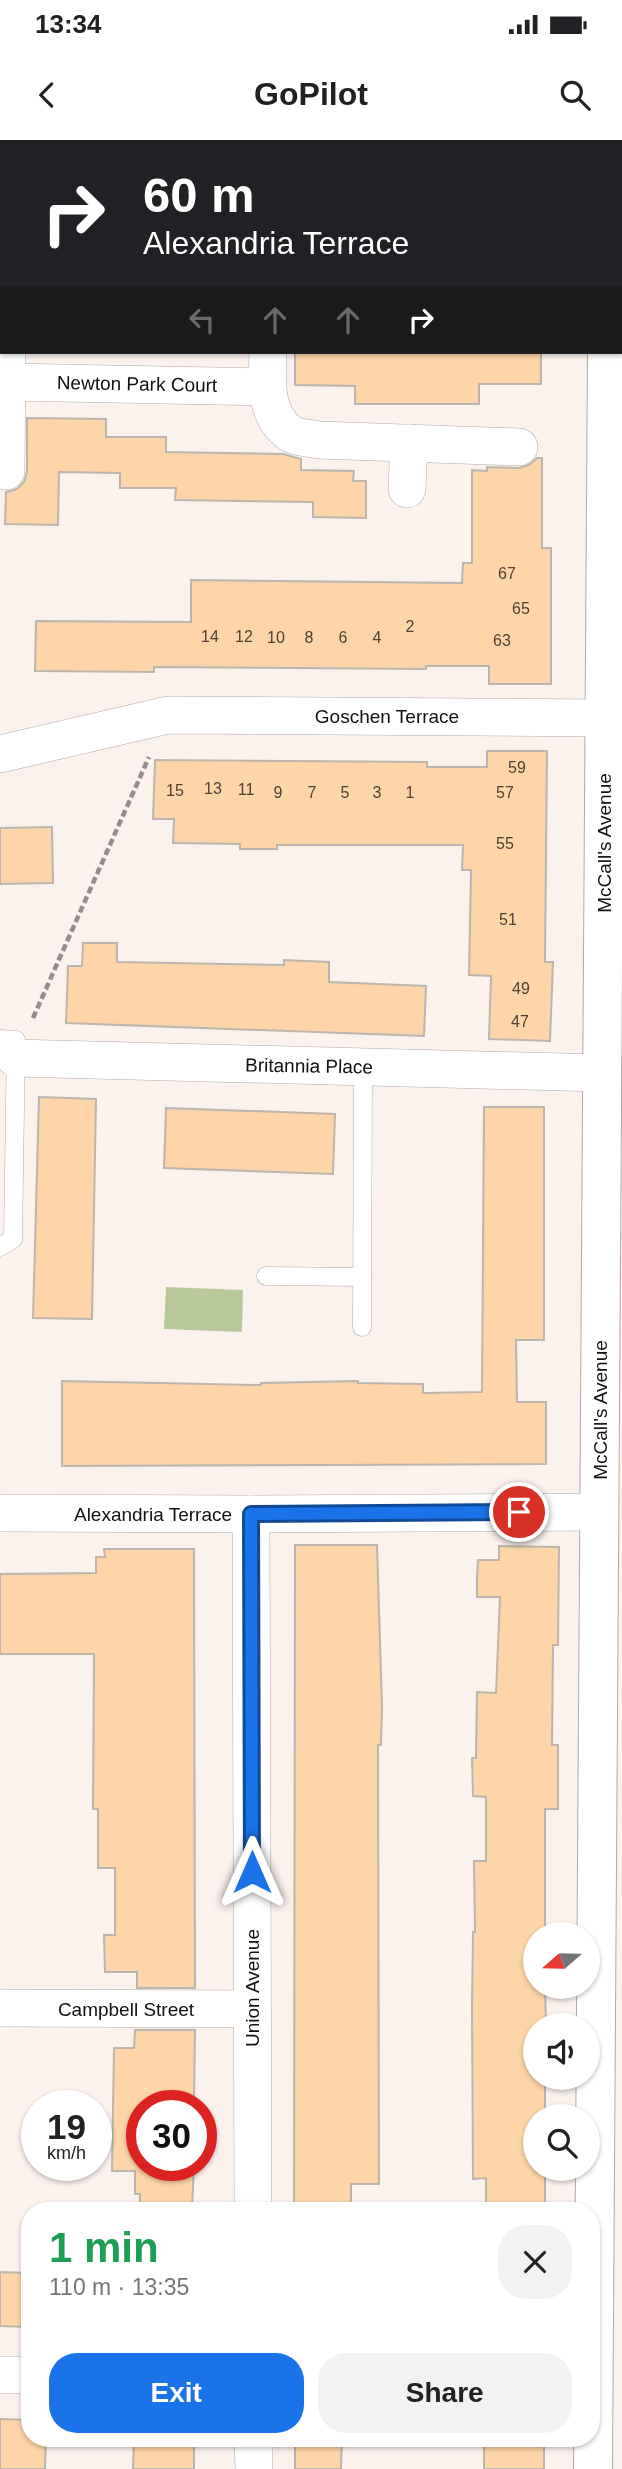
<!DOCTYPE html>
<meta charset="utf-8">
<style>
:root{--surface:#fff;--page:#f2f2f2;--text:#202124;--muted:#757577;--accent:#1a73e8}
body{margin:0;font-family:Helvetica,sans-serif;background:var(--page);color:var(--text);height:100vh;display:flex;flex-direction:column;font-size:26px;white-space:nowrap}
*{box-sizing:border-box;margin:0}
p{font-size:23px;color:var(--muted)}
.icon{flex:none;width:38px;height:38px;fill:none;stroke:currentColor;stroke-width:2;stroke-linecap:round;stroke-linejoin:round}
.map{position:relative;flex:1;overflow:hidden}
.sheet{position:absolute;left:21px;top:2062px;width:579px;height:245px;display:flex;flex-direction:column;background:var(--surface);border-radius:28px;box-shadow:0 2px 5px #0004}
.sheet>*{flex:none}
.banner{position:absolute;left:0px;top:0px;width:623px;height:214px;box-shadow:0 2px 5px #0004;background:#202124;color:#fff;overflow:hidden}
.needle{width:46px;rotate:250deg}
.buttons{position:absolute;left:523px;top:1782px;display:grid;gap:14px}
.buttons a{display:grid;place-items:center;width:77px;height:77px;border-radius:50%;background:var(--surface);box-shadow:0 2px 5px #0004;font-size:35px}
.speed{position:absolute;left:21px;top:1950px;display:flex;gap:14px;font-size:35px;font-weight:700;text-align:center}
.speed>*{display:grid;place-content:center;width:91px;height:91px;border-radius:50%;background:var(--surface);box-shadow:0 2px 5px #0004;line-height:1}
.speed small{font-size:18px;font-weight:400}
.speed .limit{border:10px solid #d22;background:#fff;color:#111}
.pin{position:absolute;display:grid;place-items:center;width:60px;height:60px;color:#fff;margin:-30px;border:4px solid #fff;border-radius:50%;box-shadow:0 2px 7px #0007}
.me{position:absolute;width:77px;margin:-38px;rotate:0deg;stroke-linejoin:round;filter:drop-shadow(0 0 5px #0008)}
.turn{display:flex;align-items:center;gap:24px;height:147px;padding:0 28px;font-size:32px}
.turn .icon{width:91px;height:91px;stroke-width:2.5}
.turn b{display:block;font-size:49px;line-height:60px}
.lanes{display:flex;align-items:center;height:66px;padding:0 28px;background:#0003;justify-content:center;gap:35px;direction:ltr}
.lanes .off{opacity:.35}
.round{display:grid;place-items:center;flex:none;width:74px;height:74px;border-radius:28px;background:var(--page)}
.overview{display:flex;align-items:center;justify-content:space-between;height:119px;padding:0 28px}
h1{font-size:42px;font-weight:600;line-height:52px;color:#1e9e55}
.action{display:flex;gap:14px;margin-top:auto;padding:14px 28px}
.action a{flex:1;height:80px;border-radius:28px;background:var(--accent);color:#fff;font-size:28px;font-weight:600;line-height:80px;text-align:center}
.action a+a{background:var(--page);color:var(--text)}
.status{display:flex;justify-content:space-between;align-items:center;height:49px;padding:0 35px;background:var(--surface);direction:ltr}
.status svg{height:19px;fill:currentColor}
header{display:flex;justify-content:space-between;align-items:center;height:91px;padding:0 28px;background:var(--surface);font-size:32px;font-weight:600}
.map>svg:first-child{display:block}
</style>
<div class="status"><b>13:34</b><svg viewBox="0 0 49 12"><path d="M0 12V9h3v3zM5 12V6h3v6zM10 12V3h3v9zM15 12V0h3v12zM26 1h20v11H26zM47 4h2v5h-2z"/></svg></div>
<header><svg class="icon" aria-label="back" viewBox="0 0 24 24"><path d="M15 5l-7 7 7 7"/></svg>GoPilot<svg class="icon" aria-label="search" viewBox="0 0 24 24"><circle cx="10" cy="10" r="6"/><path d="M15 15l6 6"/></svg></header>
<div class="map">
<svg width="622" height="2329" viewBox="0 0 622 2329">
<rect width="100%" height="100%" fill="#fbf2ee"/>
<!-- green -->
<path fill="#b8c89a" d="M166,1147L243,1150L242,1192L164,1189Z"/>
<!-- building -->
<g fill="#fdd5a8" stroke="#bbb5ae" stroke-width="2">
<path d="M295,212H541V244H479V264H355V246L295,245Z"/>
<path d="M27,278L106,279V297H166V312L283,314L301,319V330L354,331L353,341H366V378L313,377V362L175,360L176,348H120V333L59,332L58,385L5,384L6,352L17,349L24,342L27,332Z"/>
<path d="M537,318H542V408H551V544H489V526H426V529L154,527V532L35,531L36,481L191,482V440L462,443L463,423H472V330L487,331V327L519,328L529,325Z"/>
<path d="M487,611H547L545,822H553L550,901L489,899L491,836L469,835L471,730H462L463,705H277V709H240V704L173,703L174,679H153L155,620L427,622V627H487Z"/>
<path d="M52,687L53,743L0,744V688Z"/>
<path d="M83,803H117V822L284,825V820L329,822V842L426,846L424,896L66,883L68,826H82Z"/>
<path d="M39,957L96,959L92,1179L33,1178Z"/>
<path d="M484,967H544V1200H516L517,1262H546V1324L62,1326V1241L261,1245V1243L358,1241V1243L423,1244V1253L482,1252Z"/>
<path d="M166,968L335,974L333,1034L164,1028Z"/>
<path d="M295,1405H377L382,1566L381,1605H378L379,2044H351V2070H294Z"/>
<path d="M499,1406L559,1407L558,1505H553L552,1605H558V1669H545V1794H536V1846H545L546,1885H536V1937H545V1976H536V2028H545V2070H486V2038L473,2039L472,1866L473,1792H475L474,1721H486V1657L473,1656L472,1618H476L477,1552L496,1553L500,1457H477V1437L478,1420H499Z"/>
<path d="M104,1409H194L195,1848H137V1832H105L104,1795H115V1728H98V1669H93L94,1514H0V1434L96,1433V1417H105Z"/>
<path d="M135,1890H195L194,1965H142V2025H194L192,2070H140V2054H135V2031H112L114,1908H134Z"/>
<path d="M0,2132L29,2133V2187L0,2186Z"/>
<path d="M0,2279L30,2280V2298H46L45,2329H0Z"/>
<path d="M134,2298H194V2329H133Z"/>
<path d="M295,2298H342L341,2329H295Z"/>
<rect x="484" y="2298" width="60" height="31"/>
</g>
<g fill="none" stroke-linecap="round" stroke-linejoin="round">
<defs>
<g id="service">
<path d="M621,184H622"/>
<path d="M0,899L16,900L13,1099L0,1107"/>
<path d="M266,1136L362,1137"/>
<path d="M362,1187L363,927"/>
</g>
<g id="minor">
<path d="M6,0V2"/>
<path d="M268,212C267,241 264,276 291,294C298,298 310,298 319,300L519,307"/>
<path d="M7,242L267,247"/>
<path d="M6,331L7,212"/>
<path d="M407,349L409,303"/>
<path d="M0,614L168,575L605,578"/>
<path d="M15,918L602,933"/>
<path d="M0,1373L251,1374L599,1372"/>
<path d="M251,1374L253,2070"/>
<path d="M0,1868L252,1869"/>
<path d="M0,2235H30"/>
<path d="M253,2298L254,2329"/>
</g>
<g id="tertiary">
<path d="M608,2V0"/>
<path d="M593,2329L607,212"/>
</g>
</defs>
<!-- service casing -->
<use href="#service" stroke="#b2a9a5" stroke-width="19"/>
<!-- minor casing -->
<use href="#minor" stroke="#b2a9a5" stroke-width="38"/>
<!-- tertiary casing -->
<use href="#tertiary" stroke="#b2a9a5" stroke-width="40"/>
<!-- path -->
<path stroke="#948d8a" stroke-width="4.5" stroke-dasharray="7 3.5" stroke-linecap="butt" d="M33,878L149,617"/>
<!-- service -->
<use href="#service" stroke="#fff" stroke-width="18"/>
<!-- minor -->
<use href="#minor" stroke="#fff" stroke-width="37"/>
<!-- tertiary -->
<use href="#tertiary" stroke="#fff" stroke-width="38"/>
</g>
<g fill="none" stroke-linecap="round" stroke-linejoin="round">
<defs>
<path id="route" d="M252,1732L251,1374L519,1372"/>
</defs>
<!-- route casing -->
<use href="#route" stroke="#114b97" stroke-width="18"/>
<!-- route -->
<use href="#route" stroke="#1a73e8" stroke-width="12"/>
</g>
<g text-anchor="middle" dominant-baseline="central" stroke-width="6" stroke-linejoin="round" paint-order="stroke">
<!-- number labels -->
<g font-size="16" fill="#4e4134">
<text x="507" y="433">67</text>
<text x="521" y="468">65</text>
<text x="410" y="486">2</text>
<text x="210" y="496">14</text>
<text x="244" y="496">12</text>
<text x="276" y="497">10</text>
<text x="309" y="497">8</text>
<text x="343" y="497">6</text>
<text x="377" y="497">4</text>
<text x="502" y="500">63</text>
<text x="517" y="627">59</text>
<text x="213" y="648">13</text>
<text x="246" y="649">11</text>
<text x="175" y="650">15</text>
<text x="278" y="652">9</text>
<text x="312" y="652">7</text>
<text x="345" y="652">5</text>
<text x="377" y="652">3</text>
<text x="410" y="652">1</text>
<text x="505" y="652">57</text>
<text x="505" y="703">55</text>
<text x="508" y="779">51</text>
<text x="521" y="848">49</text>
<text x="520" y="881">47</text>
</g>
<!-- street labels -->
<g font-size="19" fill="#13100e" stroke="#fff">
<text transform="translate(137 244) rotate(1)">Newton Park Court</text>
<text x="387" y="576">Goschen Terrace</text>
<text transform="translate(604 703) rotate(-90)">McCall's Avenue</text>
<text transform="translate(309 926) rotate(1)">Britannia Place</text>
<text transform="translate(600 1270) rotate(-90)">McCall's Avenue</text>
<text x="153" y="1374">Alexandria Terrace</text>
<text transform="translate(252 1848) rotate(-90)">Union Avenue</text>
<text x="126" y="1869">Campbell Street</text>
</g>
</g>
</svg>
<div class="buttons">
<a><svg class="needle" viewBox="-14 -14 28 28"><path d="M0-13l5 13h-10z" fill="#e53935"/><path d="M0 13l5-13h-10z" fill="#757577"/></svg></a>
<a><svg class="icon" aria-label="sound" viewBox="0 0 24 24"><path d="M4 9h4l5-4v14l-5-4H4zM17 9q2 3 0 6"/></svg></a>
<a><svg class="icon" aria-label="search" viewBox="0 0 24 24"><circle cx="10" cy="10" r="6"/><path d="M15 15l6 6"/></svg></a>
</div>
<div class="speed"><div>19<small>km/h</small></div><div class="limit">30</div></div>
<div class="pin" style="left:519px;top:1372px;background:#d93025"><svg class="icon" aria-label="arrive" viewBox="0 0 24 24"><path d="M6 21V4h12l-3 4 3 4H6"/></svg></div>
<svg class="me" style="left:252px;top:1732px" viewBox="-20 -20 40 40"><path d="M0-17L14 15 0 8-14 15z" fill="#1a73e8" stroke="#fff" stroke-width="4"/></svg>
<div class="banner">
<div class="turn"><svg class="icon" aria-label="right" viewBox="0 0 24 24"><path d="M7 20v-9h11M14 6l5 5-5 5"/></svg><div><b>60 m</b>Alexandria Terrace</div></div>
<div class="lanes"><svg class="icon off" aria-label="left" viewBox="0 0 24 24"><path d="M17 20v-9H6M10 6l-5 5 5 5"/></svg><svg class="icon off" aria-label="ahead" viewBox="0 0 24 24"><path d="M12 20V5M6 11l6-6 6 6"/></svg><svg class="icon off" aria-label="ahead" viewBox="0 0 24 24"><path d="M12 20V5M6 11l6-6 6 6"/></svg><svg class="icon" aria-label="right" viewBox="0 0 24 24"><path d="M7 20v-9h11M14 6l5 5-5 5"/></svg></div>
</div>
<section class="sheet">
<div class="overview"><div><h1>1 min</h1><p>110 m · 13:35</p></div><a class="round"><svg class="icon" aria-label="close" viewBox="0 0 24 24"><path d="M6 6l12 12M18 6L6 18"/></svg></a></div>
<div class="action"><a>Exit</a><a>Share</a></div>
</section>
</div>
